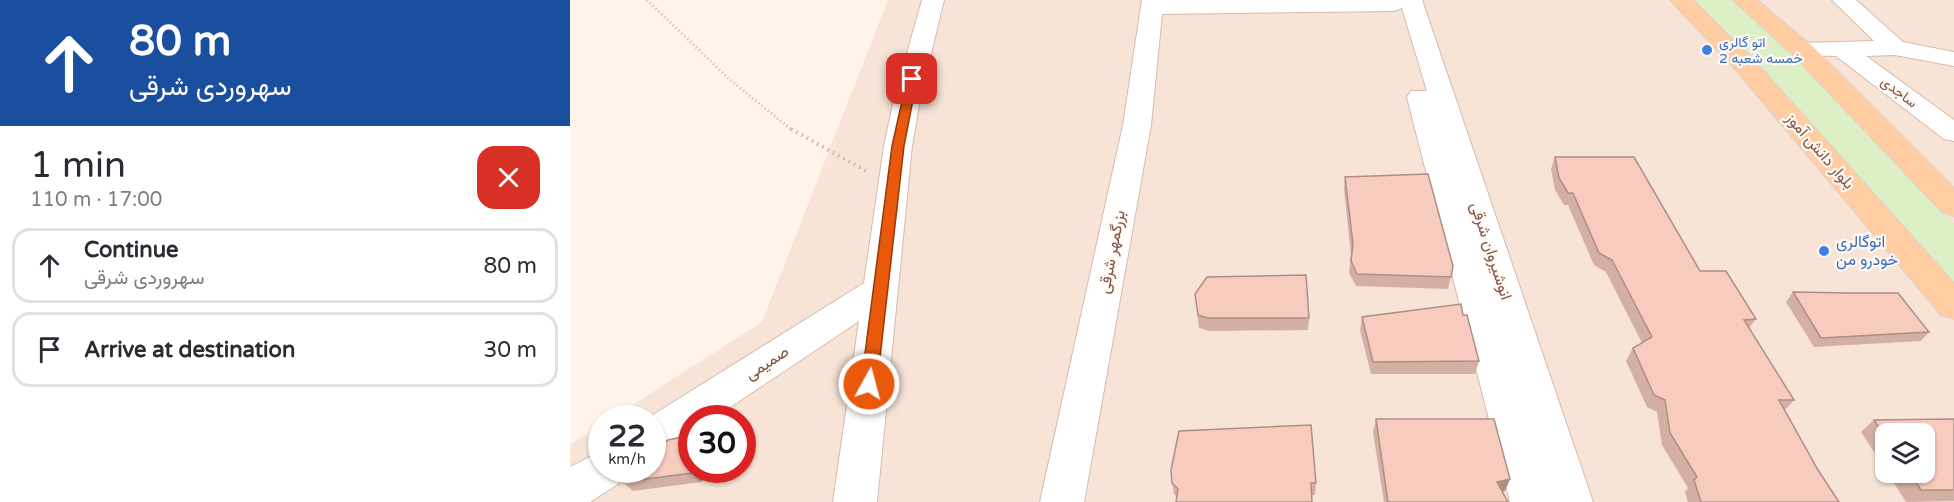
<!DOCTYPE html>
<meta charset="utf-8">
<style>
:root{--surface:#fff;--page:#f7f7f7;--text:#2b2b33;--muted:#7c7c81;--line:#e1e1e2}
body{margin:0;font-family:"Varela Round",Vazirmatn,sans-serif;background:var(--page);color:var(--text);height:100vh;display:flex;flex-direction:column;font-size:22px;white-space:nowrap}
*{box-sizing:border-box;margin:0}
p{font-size:20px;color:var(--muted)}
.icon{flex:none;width:33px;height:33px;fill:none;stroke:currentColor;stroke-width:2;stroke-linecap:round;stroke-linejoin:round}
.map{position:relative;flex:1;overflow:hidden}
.drawer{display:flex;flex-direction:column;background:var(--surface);width:570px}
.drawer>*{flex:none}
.guide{background:#1a4fa0;color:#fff;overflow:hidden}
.tools{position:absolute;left:1305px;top:423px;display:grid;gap:12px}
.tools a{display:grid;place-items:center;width:60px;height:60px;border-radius:12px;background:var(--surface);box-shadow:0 2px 4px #0004;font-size:30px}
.speed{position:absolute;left:18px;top:405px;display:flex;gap:12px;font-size:30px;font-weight:700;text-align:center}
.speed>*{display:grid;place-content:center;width:78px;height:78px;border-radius:50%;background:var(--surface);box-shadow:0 2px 4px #0004;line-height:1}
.speed small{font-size:15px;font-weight:400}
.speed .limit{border:9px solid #d22;background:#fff;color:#111}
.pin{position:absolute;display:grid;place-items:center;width:51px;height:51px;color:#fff;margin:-26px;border-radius:12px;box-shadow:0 3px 9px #0006}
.me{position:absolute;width:66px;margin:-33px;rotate:7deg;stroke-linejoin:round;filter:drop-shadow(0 0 4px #0008)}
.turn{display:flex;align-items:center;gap:21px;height:126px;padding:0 30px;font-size:27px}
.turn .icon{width:78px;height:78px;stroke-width:2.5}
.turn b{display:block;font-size:42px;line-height:51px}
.round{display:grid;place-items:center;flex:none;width:63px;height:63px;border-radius:18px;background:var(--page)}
.head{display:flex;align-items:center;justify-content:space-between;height:102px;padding:0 30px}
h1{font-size:36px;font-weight:600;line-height:45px}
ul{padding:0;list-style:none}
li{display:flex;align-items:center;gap:18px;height:75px;margin:0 12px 9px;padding:0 18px;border:3px solid var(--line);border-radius:18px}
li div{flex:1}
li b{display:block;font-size:22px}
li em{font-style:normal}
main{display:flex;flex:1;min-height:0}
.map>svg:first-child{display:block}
</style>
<main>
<section class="drawer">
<div class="guide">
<div class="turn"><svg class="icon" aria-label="ahead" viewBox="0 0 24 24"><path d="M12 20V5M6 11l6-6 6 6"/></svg><div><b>80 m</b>سهروردی شرقی</div></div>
</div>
<div class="head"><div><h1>1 min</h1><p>110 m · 17:00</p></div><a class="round" style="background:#d93025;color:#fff"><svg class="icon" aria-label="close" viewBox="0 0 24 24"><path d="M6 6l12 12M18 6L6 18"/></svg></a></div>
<ul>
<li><svg class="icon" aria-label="ahead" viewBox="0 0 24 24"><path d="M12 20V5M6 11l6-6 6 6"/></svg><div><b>Continue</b><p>سهروردی شرقی</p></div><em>80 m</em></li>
<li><svg class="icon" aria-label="arrive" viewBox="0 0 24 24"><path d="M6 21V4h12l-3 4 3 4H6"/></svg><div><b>Arrive at destination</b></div><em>30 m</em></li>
</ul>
</section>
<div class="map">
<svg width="1384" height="502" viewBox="0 0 1384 502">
<rect width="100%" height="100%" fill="#fff3ea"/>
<!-- residential -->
<path fill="#f7e4d7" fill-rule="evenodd" d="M318,0H1384V502H0V445L31,425L32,470H82V418H42L192,322ZM122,418H172V470H122ZM1316,434H1354V472H1316Z"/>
<!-- green -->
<path fill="#ddefc5" d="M1124,0H1164L1222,50L1384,224V287L1192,67Z"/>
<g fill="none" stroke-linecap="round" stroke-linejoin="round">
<defs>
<g id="minor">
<path d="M352,0H374L350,99L342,146L307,502H263L289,321L144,418H122V434L97,451L82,456V418H78L294,283L314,146L324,99Z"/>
<path d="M572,0H852L1023,502H940L837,97L841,91H857L832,8L824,11L592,14L581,125L514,502H470L553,125Z"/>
<path d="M1262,0H1286L1333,42L1384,52V66L1325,55L1296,56L1384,120V141L1374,139L1266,56L1223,55L1220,50L1223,45L1232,43L1304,41Z"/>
<path d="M32,451V470H54L48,484L20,502H0V467Z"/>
</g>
<g id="major">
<path d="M1100,0H1123L1184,60L1384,283V319L1371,315L1166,70Z"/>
<path d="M1163,0H1187L1241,45L1384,188V216L1373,213L1223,55Z"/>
</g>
</defs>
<!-- minor casing -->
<use href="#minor" stroke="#d6bab0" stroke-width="2"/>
<!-- major casing -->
<use href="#major" stroke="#ddd2d0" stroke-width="2"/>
<!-- path-far1 -->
<path stroke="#deaea0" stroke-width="3" stroke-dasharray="1 3" stroke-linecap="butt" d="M77,0L159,79L223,131"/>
<!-- path -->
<path stroke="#deaea0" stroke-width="4" stroke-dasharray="1.5 4.5" stroke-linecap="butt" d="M221,129L296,171"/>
<!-- minor -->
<use href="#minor" fill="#fff" fill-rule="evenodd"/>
<!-- major -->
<use href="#major" fill="#ffcda1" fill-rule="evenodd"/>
</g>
<!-- wall -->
<g fill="#d4afa3">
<path d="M985,157L1130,271L1186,319L1179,328L1224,400L1215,410L1248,470L1269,502H1118L1115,492L1118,488L1092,445L1087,412L1077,407L1056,361L1063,348L1072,343L1036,272L1024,265L998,205H994L985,190L981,169Z"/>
<path d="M775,177L883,266L878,289L786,286L779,273L781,255L774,189Z"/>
<path d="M1223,292L1359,332L1351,341L1244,347L1216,302Z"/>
<path d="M625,294L739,318L738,330L639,331L629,328Z"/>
<path d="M893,315L909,361L905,374H801L790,330L792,317Z"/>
<path d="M806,419L940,479L935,491L932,492L938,502H814L803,432Z"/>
<path d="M1384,419V501L1336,502L1317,472H1354L1316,434V470L1291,432L1304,420Z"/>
<path d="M112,437L122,470H137L131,482L63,491L53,482Z"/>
<path d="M602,483H746L745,495L607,497L604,494Z"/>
</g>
<!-- shaded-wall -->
<g fill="#ad8f85">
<path d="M124,470H137L131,482L122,473Z"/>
<path d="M940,479L935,491L922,494L927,482Z"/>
</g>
<!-- building -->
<g fill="#f7ccbe" stroke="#ad8f85" stroke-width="1.5">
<path d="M985,157H1064L1130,271H1156L1186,319L1174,320L1224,400H1209L1248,470L1269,502H1131L1124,480L1127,477L1100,433L1095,400L1084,395L1063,348L1082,337L1042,260L1029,253L1003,193H998L989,178Z"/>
<path d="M858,174L883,266L881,277L787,274L781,261L783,244L775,177Z"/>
<path d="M736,275L739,318H638L628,315L625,294L637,277Z"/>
<path d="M1223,292L1279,293H1328L1359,332L1251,338Z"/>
<path d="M891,304L893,315H897L909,361L803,362L792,317Z"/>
<path d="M806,419H924L940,479L927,482L938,502H818Z"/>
<path d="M1384,419V490H1351L1339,472H1354V434H1316V438L1304,420Z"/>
<path d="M741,425L746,483H741L742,502H606L608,489L602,483L601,470L609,431Z"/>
<path d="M122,429V470H124L122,473L53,482V477L62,470H82V453L98,440L112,437Z"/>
</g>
<!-- route -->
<path fill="#ea580c" stroke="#983908" stroke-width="1.5" d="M342,76L347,79L334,146L307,384L305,388H293L291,384L322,146L337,79Z"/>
<!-- markers -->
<g fill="#3f7fe0" stroke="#fff8f3" stroke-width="2">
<circle cx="1137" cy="50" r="6"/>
<circle cx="1254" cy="251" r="6"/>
</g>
<g text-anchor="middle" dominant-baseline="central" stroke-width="4.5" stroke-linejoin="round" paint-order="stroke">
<!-- far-shop labels -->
<g font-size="14" fill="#366cbe" stroke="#fff8f3" text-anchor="start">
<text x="1149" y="42">اتو گالری<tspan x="1149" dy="16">خمسه شعبه 2</tspan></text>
</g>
<!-- far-street labels -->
<g font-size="14" fill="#7e5349" stroke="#fff8f3">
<text transform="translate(1329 92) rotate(37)">ساجدی</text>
</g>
<!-- street labels -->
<g font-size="16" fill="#7e5349" stroke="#fff8f3">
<text transform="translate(1250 151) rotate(49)">بلوار دانش آموز</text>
<text transform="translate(921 251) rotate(72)">انوشیروان شرقی</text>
<text transform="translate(542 252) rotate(-79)">بزرگمهر شرقی</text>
<text transform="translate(197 363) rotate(-33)">صمیمی</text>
</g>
<!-- shop labels -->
<g font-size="16" fill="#366cbe" stroke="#fff8f3" text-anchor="start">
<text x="1266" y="242">اتوگالری<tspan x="1266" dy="18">خودرو من</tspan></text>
</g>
</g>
</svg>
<div class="tools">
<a><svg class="icon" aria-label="layers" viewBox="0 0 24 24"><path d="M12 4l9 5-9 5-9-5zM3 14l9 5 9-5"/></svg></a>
</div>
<div class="speed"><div>22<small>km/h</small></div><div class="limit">30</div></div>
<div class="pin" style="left:342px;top:79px;background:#d93025"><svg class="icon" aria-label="arrive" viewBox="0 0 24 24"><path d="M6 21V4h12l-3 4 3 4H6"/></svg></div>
<svg class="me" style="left:299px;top:384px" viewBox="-20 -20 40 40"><circle r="17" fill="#ea580c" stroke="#fff" stroke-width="3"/><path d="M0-11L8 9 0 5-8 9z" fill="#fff"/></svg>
</div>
</main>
